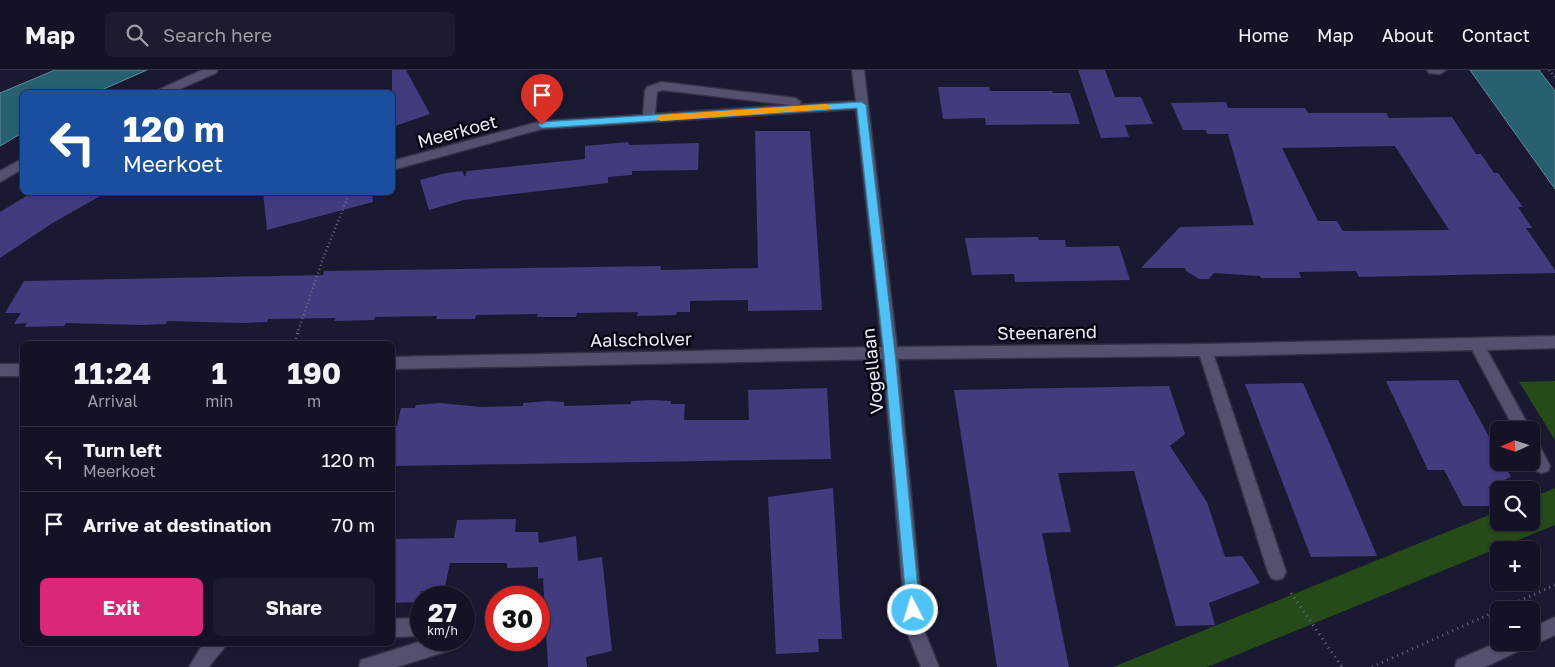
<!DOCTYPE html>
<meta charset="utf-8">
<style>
:root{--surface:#141326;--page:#1d1c2e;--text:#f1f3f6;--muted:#9d9ea7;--line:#333243;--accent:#db2777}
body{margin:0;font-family:"Golos Text",sans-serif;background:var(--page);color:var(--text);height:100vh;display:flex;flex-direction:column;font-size:19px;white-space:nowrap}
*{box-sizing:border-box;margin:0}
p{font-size:16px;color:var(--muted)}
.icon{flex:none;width:28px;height:28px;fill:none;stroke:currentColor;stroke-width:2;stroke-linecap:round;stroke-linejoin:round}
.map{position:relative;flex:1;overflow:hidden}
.sheet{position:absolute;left:20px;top:271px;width:375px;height:305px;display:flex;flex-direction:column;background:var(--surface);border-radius:8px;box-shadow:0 1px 4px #0004,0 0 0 1px var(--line)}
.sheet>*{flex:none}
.hud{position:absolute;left:20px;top:20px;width:375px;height:105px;border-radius:8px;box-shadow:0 1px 4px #0004,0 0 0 1px var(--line);background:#1a4fa0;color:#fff;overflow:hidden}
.needle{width:32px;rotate:267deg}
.fabs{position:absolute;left:1490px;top:351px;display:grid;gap:10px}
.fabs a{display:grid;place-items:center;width:50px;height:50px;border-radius:8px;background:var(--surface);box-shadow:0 1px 4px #0004,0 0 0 1px var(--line);font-size:25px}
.speed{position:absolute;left:410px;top:516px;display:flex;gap:10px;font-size:25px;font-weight:700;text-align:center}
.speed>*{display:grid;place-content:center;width:65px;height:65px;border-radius:50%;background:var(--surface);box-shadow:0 1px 4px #0004,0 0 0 1px var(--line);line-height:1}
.speed small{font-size:12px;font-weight:400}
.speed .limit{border:8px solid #d22;background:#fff;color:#111}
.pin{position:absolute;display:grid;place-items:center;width:42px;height:42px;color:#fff;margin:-51px -21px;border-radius:50% 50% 50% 0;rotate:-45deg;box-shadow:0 0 5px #0007}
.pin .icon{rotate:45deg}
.me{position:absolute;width:55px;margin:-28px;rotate:355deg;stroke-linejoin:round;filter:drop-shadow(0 0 4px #0008)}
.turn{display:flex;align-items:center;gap:18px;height:105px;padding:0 20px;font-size:22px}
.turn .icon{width:65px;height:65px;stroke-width:2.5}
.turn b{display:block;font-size:35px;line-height:42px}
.eta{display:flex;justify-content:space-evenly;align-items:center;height:85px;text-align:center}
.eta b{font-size:30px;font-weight:700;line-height:35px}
.primary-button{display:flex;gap:10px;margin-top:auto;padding:10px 20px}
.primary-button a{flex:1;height:58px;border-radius:8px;background:var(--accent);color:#fff;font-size:20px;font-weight:700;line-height:58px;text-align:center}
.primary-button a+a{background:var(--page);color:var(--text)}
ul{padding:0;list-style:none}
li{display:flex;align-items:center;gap:15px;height:65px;padding:0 20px;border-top:1px solid var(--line)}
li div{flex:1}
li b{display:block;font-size:19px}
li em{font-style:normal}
header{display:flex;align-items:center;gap:30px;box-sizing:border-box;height:70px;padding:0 25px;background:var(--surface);border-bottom:1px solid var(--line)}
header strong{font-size:24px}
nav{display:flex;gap:28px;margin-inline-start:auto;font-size:18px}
.search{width:350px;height:45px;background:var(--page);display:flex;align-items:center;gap:12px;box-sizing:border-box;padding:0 18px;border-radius:8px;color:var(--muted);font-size:19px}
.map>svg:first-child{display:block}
</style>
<header>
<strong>Map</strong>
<div class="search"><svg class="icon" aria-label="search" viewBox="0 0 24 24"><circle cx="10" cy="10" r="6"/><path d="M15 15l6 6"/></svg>Search here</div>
<nav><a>Home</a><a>Map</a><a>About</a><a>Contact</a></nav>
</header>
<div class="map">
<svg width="1555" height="597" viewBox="0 0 1555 597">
<rect width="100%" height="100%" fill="#1a1932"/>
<!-- green -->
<g fill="#274a19">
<path d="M1555,311V370L1519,312Z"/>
<path d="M1555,418V455L1207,597H1113L1499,441V452H1531V428Z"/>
</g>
<!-- water -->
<g fill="#266071" stroke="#618a9b">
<path d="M55,0H147L97,22H22V63L0,76V23Z"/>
<path d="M1470,0H1539L1555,21V119Z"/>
</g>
<!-- building -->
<g fill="#413c7e" fill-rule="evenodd">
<path d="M392,0H406L430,44L392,57Z"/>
<path d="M1078,0H1105L1115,27H1141L1153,54L1125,55L1129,67L1101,68Z"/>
<path d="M938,17H989L990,21H1052L1053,23H1070L1080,54L986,55L985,48L943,49Z"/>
<path d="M1226,32L1228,38H1305L1308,43H1386L1389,48L1452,47L1476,84H1481L1494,103H1498L1523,137H1518L1532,158H1526L1555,200V203L1359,207L1356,201L1299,202L1301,208H1261L1260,206L1214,203L1209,209H1199L1186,201L1185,198H1141L1180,157L1254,155L1228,64H1207L1206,60H1183L1171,33ZM1395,76L1449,160L1343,161L1337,151H1318L1282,78Z"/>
<path d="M755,61H810L822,240L748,241V230L690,231V242H677L676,245L637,246L638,242L577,243L576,247H537L538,244L476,245L475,249H436L437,246L375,247L374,250L334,251L336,248L268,249L267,252L242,253L167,251L166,254L141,255L66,253L64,256L25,257L27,253L14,254L21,243H5L24,211L323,205L324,201L661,196V200L758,198Z"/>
<path d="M628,72L629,75L699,73L698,100L632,101V105L608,107V113L464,130L429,140L420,110L446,103L462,101L465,107L467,101L585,89V76Z"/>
<path d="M33,122H107L51,154L0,188V142Z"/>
<path d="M263,122H372L373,132L267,160Z"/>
<path d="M1038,167L1039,170H1065L1066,177L1119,176L1130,210L1015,212L1014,204L972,205L965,168Z"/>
<path d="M1458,310L1499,385V392H1503L1511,407L1488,417L1498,436H1463L1444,400H1428L1386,311Z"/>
<path d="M1303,313L1332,379L1377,486L1311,487L1245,314Z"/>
<path d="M1169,316L1185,364L1170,376L1207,432L1225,487L1242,486L1260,513L1209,533L1215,555L1176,556L1134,401L1058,403L1071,462L1042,463L1069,597H997L954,320Z"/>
<path d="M827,318L831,389L392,396V356H397L401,338H415L416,335L440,333L481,337L523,336V333L548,331L564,332V336L631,334V331L652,330L671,331V334H685L684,350H749L748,320Z"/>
<path d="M833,418L842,569H818L819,582L776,584L768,427Z"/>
<path d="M516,449L515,462H538L539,473L576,466L578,491L602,487L612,581L586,587L587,597H548L543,508L538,509V497L507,498V493H450L444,521H421L418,532L392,533V469L454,468L457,450Z"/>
</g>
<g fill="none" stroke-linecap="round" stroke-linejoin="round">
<defs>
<g id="minor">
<path d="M202,0H218L216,3L173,22H158L160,19Z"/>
<path d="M852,0H864L897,277L1205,274L1555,266V278L1487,280L1531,360H1515L1472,280L1214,286L1286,502L1283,508L1277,510L1271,508L1268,502L1200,286L898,289L924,560L939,597H921L906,560L883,289L392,299V287L882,277L856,39L542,59L392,100V91L542,51L643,45L645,20L647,17L661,12L795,28L801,32L799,35L856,31ZM662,20L790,35L655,44L657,22Z"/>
<path d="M1427,0H1446L1440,4L1429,3Z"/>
<path d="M22,89V99L0,112V101Z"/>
<rect x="0" y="294" width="22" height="12"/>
<path d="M1531,369L1537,371L1550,396L1548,401L1542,403L1536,401L1531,392Z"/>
<path d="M1555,547V565L1531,576L1527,574L1525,578L1485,597H1455L1457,590L1499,572H1531V558Z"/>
<path d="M421,548V566L392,567V549Z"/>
<path d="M425,570H463L460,576L454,579L397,597H359L361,590L368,588Z"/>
<path d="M203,574H226C222,583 214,588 209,597H189Z"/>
</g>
</defs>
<!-- minor casing -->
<use href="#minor" stroke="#343246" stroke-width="3"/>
<!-- path-far1 -->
<g stroke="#6a6a80" stroke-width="2.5" stroke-dasharray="1 3" stroke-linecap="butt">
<path d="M1549,0L1555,7"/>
<path d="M297,264L324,186L350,122"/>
</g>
<!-- path -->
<g stroke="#6a6a80" stroke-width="3" stroke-dasharray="1 4.5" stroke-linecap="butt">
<path d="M294,274L298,263"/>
<path d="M1291,523L1342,597"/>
<path d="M1499,540L1555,515"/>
<path d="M1372,597L1499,540"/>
</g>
<!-- minor -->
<use href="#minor" fill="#52526f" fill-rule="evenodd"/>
</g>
<!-- route -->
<path fill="#4fc3f7" stroke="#337fa1" d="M861,32L866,35L895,284L920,540L918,545L913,547L908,545L907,540L884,284L857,38L542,58L538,55L542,52Z"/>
<!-- slow -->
<path fill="#f59e0b" d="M826,34L829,35V39L661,51L656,48L661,45Z"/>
<g text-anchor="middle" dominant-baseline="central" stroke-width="5" stroke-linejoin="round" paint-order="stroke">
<!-- street labels -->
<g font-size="18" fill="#eaebfc" stroke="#060610">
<text transform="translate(457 61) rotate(-15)">Meerkoet</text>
<text transform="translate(1047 262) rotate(-1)">Steenarend</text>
<text transform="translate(641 269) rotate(-1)">Aalscholver</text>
<text transform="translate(872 301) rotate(-96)">Vogellaan</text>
</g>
</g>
</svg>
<div class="fabs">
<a><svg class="needle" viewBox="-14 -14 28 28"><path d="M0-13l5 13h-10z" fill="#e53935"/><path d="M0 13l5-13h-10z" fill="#9d9ea7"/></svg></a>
<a><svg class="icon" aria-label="search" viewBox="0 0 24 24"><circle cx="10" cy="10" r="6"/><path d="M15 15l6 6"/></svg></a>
<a>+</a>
<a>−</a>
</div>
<div class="speed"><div>27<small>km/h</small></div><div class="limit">30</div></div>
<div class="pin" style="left:542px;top:55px;background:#d93025"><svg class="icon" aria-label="arrive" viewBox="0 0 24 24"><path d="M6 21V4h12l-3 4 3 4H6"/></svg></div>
<svg class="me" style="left:913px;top:540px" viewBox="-20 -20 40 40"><circle r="17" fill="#4fc3f7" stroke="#fff" stroke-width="3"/><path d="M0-11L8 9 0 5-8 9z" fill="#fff"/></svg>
<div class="hud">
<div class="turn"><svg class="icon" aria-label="left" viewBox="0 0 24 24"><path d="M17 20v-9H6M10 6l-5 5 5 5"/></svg><div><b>120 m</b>Meerkoet</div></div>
</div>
<section class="sheet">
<div class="eta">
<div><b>11:24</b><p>Arrival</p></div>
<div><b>1</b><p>min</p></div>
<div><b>190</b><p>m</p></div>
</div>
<ul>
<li><svg class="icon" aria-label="left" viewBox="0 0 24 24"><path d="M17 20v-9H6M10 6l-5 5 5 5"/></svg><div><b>Turn left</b><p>Meerkoet</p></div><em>120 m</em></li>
<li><svg class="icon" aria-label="arrive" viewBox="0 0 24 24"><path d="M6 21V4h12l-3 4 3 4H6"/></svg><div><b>Arrive at destination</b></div><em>70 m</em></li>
</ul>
<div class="primary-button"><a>Exit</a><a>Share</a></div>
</section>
</div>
